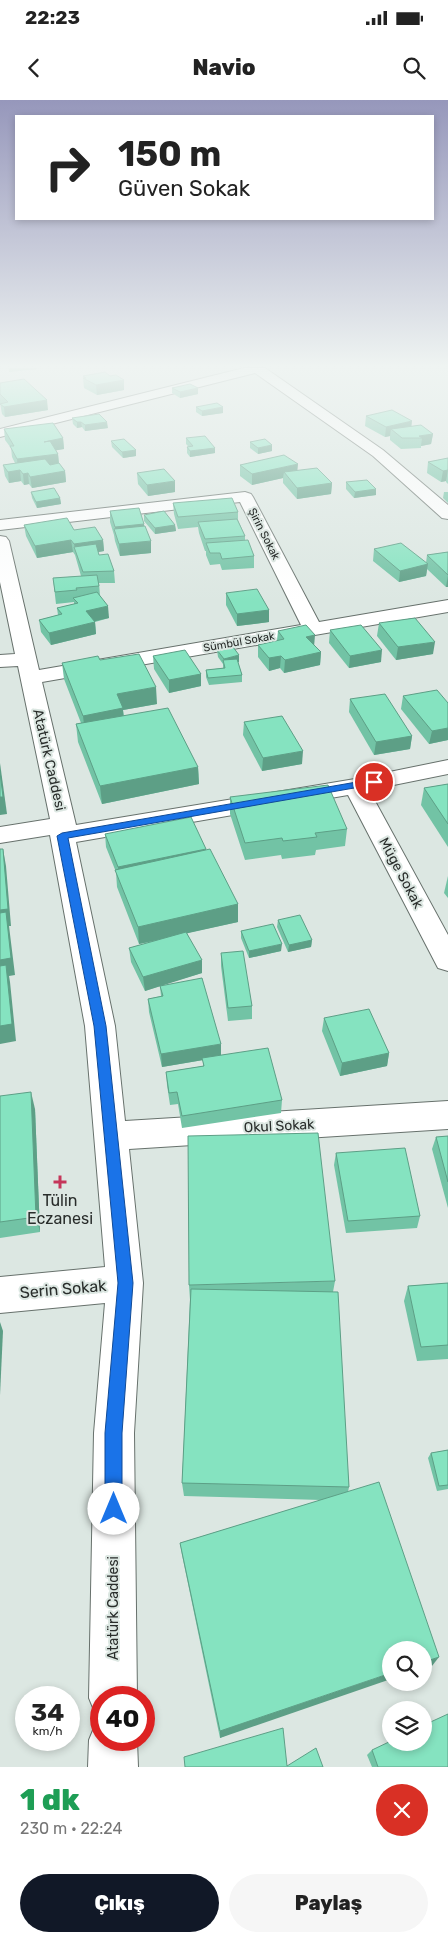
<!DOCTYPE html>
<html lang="tr">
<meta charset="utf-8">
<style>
:root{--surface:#fff;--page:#f6f6f6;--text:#222;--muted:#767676;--accent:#111827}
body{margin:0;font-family:Rubik,sans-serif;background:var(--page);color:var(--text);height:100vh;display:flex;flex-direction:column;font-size:19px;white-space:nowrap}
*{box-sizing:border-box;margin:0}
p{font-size:16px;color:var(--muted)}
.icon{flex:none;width:28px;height:28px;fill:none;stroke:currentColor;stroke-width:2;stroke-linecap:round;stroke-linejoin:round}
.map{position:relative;height:1667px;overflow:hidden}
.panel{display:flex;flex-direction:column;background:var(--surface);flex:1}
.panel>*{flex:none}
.hud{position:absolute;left:15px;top:15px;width:419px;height:105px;border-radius:0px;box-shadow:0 2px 8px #0003;background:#fff;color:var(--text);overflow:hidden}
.controls{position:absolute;left:382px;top:1541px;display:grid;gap:10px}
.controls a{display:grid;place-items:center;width:50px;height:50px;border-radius:50%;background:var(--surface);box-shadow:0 2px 8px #0003;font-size:25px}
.speed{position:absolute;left:15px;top:1586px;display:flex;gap:10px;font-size:25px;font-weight:700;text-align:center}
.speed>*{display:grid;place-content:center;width:65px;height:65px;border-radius:50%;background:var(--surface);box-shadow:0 2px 8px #0003;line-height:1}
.speed small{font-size:12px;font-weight:400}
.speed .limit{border:8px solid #d22;background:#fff;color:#111}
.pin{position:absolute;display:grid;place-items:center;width:42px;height:42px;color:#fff;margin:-21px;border:2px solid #fff;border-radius:50%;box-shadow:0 1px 5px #0007}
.me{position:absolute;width:55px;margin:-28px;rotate:0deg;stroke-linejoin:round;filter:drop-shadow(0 0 4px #0008)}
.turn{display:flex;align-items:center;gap:18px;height:105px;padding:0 20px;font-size:22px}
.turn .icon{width:65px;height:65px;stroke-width:2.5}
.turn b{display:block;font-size:35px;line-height:42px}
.round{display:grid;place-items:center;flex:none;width:52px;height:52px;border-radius:26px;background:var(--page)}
.headline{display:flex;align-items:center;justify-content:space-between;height:85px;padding:0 20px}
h1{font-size:30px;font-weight:800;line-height:38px;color:#1e9e55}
.action{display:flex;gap:10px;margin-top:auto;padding:10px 20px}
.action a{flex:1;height:58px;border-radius:30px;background:var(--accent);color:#fff;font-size:20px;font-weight:800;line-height:58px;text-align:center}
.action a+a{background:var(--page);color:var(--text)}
.status{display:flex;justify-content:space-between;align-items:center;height:35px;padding:0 25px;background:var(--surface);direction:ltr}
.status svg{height:14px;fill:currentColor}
header{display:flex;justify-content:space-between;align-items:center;height:65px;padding:0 20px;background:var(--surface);font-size:22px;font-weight:800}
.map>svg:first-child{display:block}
</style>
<div class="status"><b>22:23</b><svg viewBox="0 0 49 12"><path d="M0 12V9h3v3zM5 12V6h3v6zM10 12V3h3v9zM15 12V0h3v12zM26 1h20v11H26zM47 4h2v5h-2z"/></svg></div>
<header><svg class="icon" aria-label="back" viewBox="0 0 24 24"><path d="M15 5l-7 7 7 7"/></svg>Navio<svg class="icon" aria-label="search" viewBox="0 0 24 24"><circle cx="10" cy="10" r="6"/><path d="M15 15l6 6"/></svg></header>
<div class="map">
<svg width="448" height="1667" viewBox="0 0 448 1667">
<rect width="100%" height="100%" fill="#dce7e2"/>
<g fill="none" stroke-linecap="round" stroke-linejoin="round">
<defs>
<g id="minor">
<path d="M244,268H265L383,350L448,405V419L442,418L373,356L255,273L0,337V329Z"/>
<path d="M245,392L251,394L253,397L319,522L448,500V512L42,582L76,725L355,679L448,660V674L369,690L448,835V871L438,868L348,695L76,742L115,926L125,1021L448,1001V1029L129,1049L143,1183L134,1333L137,1598H101V1617L96,1615L89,1598L94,1333L105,1203L0,1213V1177L105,1167L85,926L50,735L0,743V727L50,719L18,566L0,567V555L15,554L0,482V436L6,437L9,441L39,570L301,525L240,402L0,430V420Z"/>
<path d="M101,1621V1640H137L138,1667H88L89,1640L96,1623Z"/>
</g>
</defs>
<!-- minor casing -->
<use href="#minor" stroke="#67716c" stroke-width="2"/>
<!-- minor -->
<use href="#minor" fill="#fff" fill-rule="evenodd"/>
</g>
<!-- wall -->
<g fill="#72c3a5">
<path d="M83,276H110L124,280V290L97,295L84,288L83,278H84Z"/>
<path d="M0,283L48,310L5,317L2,314L0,303Z"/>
<path d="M172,288L198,294L180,298L172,293Z"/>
<path d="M196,307L223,313L202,316L196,312Z"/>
<path d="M366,316L411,326L433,334L431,344L421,346V348L401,349L390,340V336L385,337L365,326Z"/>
<path d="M72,318L108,328L85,331L82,327L77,328L73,324Z"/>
<path d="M4,329L63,338L64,349L56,350L58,354L59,364L65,371L66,382L32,388L29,384L24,385L21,381L9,383L5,376L3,365L15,363L12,357L11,348L5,340Z"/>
<path d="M186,338L215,348V353L190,357L187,353V347H189L186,344Z"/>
<path d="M111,341L136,350V356L123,358L112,347Z"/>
<path d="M250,342L272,351L258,354L250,348Z"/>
<path d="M448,358V384L446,382V381L441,382L427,373L428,362Z"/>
<path d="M240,365L297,371L332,383L331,394L297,399L283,383V378L252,385L240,376Z"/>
<path d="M137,373L175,392L148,396L138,384Z"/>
<path d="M346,382L376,389V395L354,398L346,389Z"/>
<path d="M31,392L60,398L61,404L37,408L32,398Z"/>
<path d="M444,392H448V403L443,398Z"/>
<path d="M173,403L238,412V420L245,436V440L254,456V468L222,470L220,464L210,465L206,455V451H205L199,433L198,427L178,429L174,414Z"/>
<path d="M110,411L144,426L151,453L120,456L115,441L114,435L110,422Z"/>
<path d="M144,415L175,425L176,431L155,434L144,421Z"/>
<path d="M24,425L74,430L103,440L104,451L98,452L99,455L114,471L115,483H99L100,496L109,518L95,522L96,534L51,545L41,532L39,520L58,515L57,508L74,504V502L56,504L53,478L81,476L75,455L73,452L37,458L26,436Z"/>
<path d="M374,449L426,463L427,455L448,452V487H446L427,469L426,476L399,482L373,461Z"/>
<path d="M226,493L269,510V522L237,526L226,505Z"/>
<path d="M379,523L433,554L396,560L377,536Z"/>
<path d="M330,530L381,562L349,568L329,543Z"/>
<path d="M278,531L314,545L321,552L320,565L284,573L280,568L269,571L258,557V545L277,540Z"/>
<path d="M217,550L239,562H238L242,575V582L209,585L206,577V570L223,568V564L218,557Z"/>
<path d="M153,556L201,574V586L169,593L154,569Z"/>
<path d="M100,560L157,604L123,610L124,616L198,667L199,684L102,704L78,642L76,624L81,623L64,579L62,563Z"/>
<path d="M403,596L448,603V640L429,644L401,609Z"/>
<path d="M350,599L412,636L410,649L374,655L349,612Z"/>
<path d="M244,622L302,664L262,671L243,635Z"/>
<path d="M448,684V747L421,705L424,688Z"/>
<path d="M230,697L347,729L345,746L316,750L315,755L282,759L281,755L245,760L230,714Z"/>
<path d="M105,734L206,750L238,804V822L187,833L202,873L162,885L221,955L282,1000L281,1013L182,1028L178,1004L170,1005L167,985L166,972L203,966V960L162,967L149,912L148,899L161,896L160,886L145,891L131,862L129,848L155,841L139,844L117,787L116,772L106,747Z"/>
<path d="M448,776V798L444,793Z"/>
<path d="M278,820L312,840L311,847L288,852L277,827Z"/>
<path d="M241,831L281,851L249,858L241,838Z"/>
<path d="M221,853L252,906V919L228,921L221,866Z"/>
<path d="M324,918L389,953L387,966L340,976L322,931Z"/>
<path d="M0,996L35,1009L40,1132L0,1138Z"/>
<path d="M448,1036V1108L432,1049L436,1037Z"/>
<path d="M336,1053L420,1116L417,1128L346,1133L334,1065Z"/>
<path d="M335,1181L333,1192L349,1387L348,1392L432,1566L424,1568V1550L220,1638L182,1455L180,1443L321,1400L184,1396L182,1383L190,1200L189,1185Z"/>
<path d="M448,1183V1259L417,1261L404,1201L408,1186Z"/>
<path d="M448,1350V1389L437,1391L428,1358L431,1353Z"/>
<path d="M372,1650L448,1667H372L367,1655Z"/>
</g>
<!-- shaded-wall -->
<g fill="#5d9f86">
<path d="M9,268H37V269L9,272Z"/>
<path d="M124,280V290L97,295L96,285Z"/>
<path d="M198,288V294L180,298V292Z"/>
<path d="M47,300L48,310L5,317L4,307Z"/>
<path d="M223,307V313L202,316V311Z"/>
<path d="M412,321L411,331L391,329L390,336L385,337L386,327Z"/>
<path d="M77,322H81L82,327L77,328Z"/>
<path d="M107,322L108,328L85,331V325Z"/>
<path d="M433,334L431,344L421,346L422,338L419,336Z"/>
<path d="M63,338L64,349L46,352L44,342Z"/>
<path d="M272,345V351L258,354V348Z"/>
<path d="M215,348V353L190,357V351Z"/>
<path d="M136,350V356L123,358L122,352Z"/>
<path d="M58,354L59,365L20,370L21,381L9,383L8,372L18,370L17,359Z"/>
<path d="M298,364L297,375L284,372L283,378L252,385V374Z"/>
<path d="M448,370L446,381L441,382L443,371Z"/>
<path d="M65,371L66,382L32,388L30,377Z"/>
<path d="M28,373L29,384L24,385L23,374Z"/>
<path d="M175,381V392L148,396L147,385Z"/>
<path d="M332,383L331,394L297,399V388Z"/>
<path d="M376,389V395L354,398L355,392Z"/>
<path d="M60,398L61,404L37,408L36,402Z"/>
<path d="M144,424L145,436L115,433V427Z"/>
<path d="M175,425L176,431L155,434V428Z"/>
<path d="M71,440L73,452L37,458L35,446Z"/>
<path d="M103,440L104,451L77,456L74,444Z"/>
<path d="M151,441V453L120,456L119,444Z"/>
<path d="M428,464L426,476L399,482L400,471Z"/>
<path d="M448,475V487H446Z"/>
<path d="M108,506L109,518L87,523L86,511Z"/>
<path d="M269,510V522L237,526V514Z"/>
<path d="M95,522L96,534L51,545L49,533Z"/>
<path d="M315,535L314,547L306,537Z"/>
<path d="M435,542L433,554L396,560L398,547Z"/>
<path d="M382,550L381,562L349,568L350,556Z"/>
<path d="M321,552L320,565L284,573L285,560Z"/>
<path d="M239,555V562L224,565V559Z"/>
<path d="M281,556L280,568L269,571V558Z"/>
<path d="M201,574V586L169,593V580Z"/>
<path d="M156,587L157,604L123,610L124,625L85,633L83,616L117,594Z"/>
<path d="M448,628V640L429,644L432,631Z"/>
<path d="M412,636L410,649L374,655L376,642Z"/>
<path d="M303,651L302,664L262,671L263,658Z"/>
<path d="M0,663L7,714L0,715Z"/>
<path d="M198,667L199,684L102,704L100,686Z"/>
<path d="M3,749L6,766L11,826H9L15,875L9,876L10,882L16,941L0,944V810Z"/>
<path d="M206,749V762L119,778L118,767Z"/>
<path d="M238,804V822L139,844L138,827Z"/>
<path d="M312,840L311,847L288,852L289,845Z"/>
<path d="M282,844L281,851L249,858V851Z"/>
<path d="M202,860V873L145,891L143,877Z"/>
<path d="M221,944V957L162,967L161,954Z"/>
<path d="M389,953L387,966L340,976L342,963Z"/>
<path d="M31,992L35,1009L40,1132L36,1117Z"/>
<path d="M0,1222L3,1231L0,1295Z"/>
<path d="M439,1557L432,1566L424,1568V1562Z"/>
<path d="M391,1573V1579L220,1638V1631Z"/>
</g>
<!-- building -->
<g fill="#85e3c0" stroke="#5d9f86">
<path d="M105,272L110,276L116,275L124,280L96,285L83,278H86L83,276Z"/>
<path d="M24,279L47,300L4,307L0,304L8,302L0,294V283Z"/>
<path d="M190,284L198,288L180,292L172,288Z"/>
<path d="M217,303L223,307L202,311L196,307Z"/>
<path d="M392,310L412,321L386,327L366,316Z"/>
<path d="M99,314L107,322L85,325L81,322H77L72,318Z"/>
<path d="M53,323L63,338L44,342L50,341L58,354L17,359L10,346H14L4,329Z"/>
<path d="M421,325L433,334L419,336L422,338H402L391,329Z"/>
<path d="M205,336L215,348L190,351L187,347L193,346L186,338Z"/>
<path d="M124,339L136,350L122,352L111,341Z"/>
<path d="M265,339L272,345L258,348L250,342Z"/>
<path d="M284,355L298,364L252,374L240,365Z"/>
<path d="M448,358V370L443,371L428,362Z"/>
<path d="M45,359L50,365L59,363L65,371L30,377L28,373L23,374L20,370L8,372L3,365Z"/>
<path d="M317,368L332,383L297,388L284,372Z"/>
<path d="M164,369L175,381L147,385L137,373Z"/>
<path d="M367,380L376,389L355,392L346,382Z"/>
<path d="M54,388L60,398L36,402L31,392Z"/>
<path d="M232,398L238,412L178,417L173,403Z"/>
<path d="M139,408L144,424L115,427L110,411Z"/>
<path d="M164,411L175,425L155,428L144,415Z"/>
<path d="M67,418L74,430L95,427L103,440L74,444L71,440L35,446L24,425Z"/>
<path d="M237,419L245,436L205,439L198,422Z"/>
<path d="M145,426L151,441L119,444L114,429Z"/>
<path d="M248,440L254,456L222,459L220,453H210L206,443Z"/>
<path d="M401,443L428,464L400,471L374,449Z"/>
<path d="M96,444L99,455L108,454L114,471L83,472L74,447Z"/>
<path d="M448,452V475L427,455Z"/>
<path d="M97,475L99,486L76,488L77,490L55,492L53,478Z"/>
<path d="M257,489L269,510L237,514L226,493Z"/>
<path d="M97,492L108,506L86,511L95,522L49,533L39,520L62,514L57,508L78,503L73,498Z"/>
<path d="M415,518L435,542L398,547L379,523Z"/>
<path d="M306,525L315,535L306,537L321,552L285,560L281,556L269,558L258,545L284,539L278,531Z"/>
<path d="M361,525L382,550L350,556L330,530Z"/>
<path d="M233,547L239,555L224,559L217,550Z"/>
<path d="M185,550L201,574L169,580L153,556Z"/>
<path d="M139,554L156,587L117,594L123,608L83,616L62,563L98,556L100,560Z"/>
<path d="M237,559L242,575L208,578L206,570L225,568L223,560Z"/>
<path d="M437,590L448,603V628L432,631L403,596Z"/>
<path d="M385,594L412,636L376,642L350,599Z"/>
<path d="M168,608L198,667L100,686L76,624Z"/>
<path d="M282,616L303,651L263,658L244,622Z"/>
<path d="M0,672L3,697H0Z"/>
<path d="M448,684V724L424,688Z"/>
<path d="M328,685L347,729L315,733L317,737L283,741L282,738L245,743L230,697Z"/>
<path d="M191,717L206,749L118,767L105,734Z"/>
<path d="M0,749H3L8,809L0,810Z"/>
<path d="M210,749L238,804L138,827L115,770Z"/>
<path d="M6,812L11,858L0,860V813Z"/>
<path d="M300,815L312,840L289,845L278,820Z"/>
<path d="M273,824L282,844L249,851L241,831Z"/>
<path d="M186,832L202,860L143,877L129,848Z"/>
<path d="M243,851L252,906L228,908L221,853Z"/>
<path d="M6,865L12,924L0,926V866Z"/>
<path d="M202,878L221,944L161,954L148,899L163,896L160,886Z"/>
<path d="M369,909L389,953L342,963L324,918Z"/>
<path d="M268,948L282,1000L182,1016L177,992L169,993L166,972L204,966L202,958Z"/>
<path d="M31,992L36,1117L0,1122V996Z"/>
<path d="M318,1033L335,1181L189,1185L188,1036Z"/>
<path d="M448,1036V1082L436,1037Z"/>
<path d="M405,1048L420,1116L348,1121L336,1053Z"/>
<path d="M448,1183V1245L421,1247L408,1186Z"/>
<path d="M191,1189L338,1192L349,1387L182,1383Z"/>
<path d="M448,1350V1385L439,1386L431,1353Z"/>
<path d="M379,1382L439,1557L424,1562V1550H391V1573L220,1631L180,1443Z"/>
<path d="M448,1614V1667H378L372,1650L391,1641V1642H424V1625Z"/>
<path d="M283,1628L287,1666L316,1648L323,1667H185L184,1657Z"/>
</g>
<!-- sky -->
<linearGradient id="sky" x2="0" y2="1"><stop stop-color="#9697bb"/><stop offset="0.53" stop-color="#eff4f2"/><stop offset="1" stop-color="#eff4f2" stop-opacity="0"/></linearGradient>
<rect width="448" height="502" fill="url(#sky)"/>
<!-- route -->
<path fill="#1a73e8" stroke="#114b97" d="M374,679L377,680V684L68,738L106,926L133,1183L122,1333V1409L120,1415L114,1418L107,1415L105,1409V1333L118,1183L94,926L57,736L62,733Z"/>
<!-- markers -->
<path fill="#c5365a" stroke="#dce7e2" stroke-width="2" d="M57.5 1074.5h5v5h5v5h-5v5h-5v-5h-5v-5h5z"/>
<g text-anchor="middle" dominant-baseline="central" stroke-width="4" stroke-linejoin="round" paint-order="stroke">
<!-- far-street labels -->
<g font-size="11" fill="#292d2b" stroke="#dce7e2">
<text transform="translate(264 434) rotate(63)">Şirin Sokak</text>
<text transform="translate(239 542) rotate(-10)">Sümbül Sokak</text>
</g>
<!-- street labels -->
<g font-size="14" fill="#292d2b" stroke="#dce7e2">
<text transform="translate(49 660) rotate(77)">Atatürk Caddesi</text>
<text transform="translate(401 773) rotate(62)">Müge Sokak</text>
<text transform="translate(279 1026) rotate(-3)">Okul Sokak</text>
<text transform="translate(113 1508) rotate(-90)">Atatürk Caddesi</text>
</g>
<!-- near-poi labels -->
<g font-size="16" fill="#292d2b" stroke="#dce7e2">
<text x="60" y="1100">Tülin<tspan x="60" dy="18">Eczanesi</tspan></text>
</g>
<!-- near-street labels -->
<g font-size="16" fill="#292d2b" stroke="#dce7e2">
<text transform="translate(63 1189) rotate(-5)">Serin Sokak</text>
</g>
</g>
</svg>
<div class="controls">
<a><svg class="icon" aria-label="search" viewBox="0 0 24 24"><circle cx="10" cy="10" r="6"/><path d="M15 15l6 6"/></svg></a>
<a><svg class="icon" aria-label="layers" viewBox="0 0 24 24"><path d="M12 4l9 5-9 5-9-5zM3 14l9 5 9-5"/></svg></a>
</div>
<div class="speed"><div>34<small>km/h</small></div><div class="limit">40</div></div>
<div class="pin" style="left:374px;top:682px;background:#d93025"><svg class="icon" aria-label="arrive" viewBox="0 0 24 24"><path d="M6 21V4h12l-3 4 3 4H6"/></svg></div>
<svg class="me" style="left:114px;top:1409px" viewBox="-20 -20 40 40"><circle r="19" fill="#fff"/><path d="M0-13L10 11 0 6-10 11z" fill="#1a73e8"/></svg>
<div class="hud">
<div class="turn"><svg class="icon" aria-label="right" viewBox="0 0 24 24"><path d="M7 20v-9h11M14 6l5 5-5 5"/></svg><div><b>150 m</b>Güven Sokak</div></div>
</div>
</div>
<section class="panel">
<div class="headline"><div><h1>1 dk</h1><p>230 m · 22:24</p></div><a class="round" style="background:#d93025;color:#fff"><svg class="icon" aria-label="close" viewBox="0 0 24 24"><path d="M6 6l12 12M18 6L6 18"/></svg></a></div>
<div class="action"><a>Çıkış</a><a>Paylaş</a></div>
</section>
